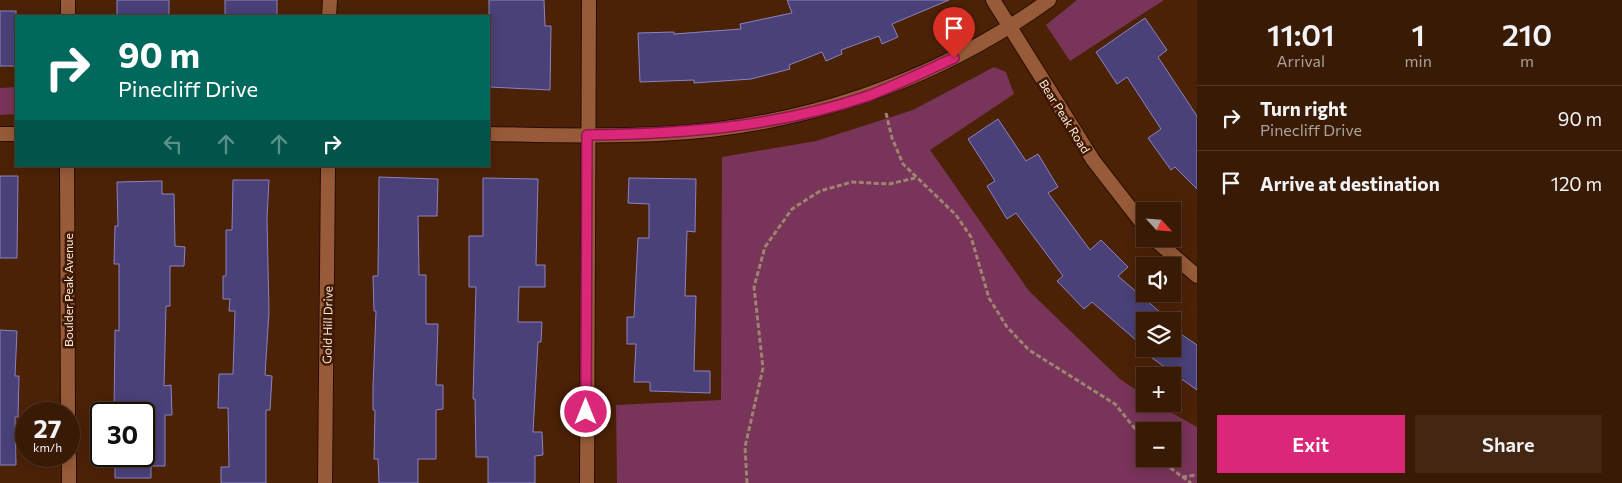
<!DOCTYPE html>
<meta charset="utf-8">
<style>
:root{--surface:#391a05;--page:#442713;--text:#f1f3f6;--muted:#aba19a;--line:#533827;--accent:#db2777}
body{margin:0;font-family:Commissioner,sans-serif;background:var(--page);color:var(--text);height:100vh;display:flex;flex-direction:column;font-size:19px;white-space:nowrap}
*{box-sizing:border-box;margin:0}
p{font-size:16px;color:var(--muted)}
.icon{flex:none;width:28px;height:28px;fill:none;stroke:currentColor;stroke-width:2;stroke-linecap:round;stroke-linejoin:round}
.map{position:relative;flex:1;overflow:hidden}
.drawer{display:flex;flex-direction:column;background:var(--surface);width:425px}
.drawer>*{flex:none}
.top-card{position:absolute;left:15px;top:15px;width:475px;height:152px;border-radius:0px;box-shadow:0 2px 12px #0003,0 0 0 1px var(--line);background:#00695c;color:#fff;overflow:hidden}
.needle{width:32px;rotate:116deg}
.fabs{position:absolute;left:1136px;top:202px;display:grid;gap:10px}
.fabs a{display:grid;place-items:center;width:45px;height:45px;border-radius:0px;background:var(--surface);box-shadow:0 2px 12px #0003,0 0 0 1px var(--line);font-size:25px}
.speed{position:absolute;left:15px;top:402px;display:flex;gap:10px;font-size:25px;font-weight:700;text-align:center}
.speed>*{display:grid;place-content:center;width:65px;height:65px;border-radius:50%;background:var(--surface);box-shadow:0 2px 12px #0003,0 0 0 1px var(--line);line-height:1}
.speed small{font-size:12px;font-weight:400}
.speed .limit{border:2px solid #111;border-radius:8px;background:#fff;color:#111}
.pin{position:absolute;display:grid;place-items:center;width:42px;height:42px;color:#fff;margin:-51px -21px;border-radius:50% 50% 50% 0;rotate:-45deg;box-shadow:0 0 5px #0007}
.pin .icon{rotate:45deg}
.me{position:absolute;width:55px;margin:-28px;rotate:0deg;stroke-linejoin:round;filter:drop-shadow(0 0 4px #0008)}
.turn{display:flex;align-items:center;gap:18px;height:105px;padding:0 20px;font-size:22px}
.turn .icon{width:65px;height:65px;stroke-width:2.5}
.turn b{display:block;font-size:35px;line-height:42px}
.lanes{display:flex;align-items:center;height:48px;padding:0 20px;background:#0003;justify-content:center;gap:25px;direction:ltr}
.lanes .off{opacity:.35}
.eta{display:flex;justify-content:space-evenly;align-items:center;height:85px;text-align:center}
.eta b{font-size:30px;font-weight:600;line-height:35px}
.button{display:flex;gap:10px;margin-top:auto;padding:10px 20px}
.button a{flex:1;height:58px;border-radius:0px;background:var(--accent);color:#fff;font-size:20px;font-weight:600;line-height:58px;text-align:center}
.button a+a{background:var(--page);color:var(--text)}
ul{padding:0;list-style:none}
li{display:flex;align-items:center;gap:15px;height:65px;padding:0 20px;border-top:1px solid var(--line)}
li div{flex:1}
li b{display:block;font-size:19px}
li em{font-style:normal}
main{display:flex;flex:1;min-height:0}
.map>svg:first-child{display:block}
</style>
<main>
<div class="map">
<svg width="1197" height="483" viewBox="0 0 1197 483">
<rect width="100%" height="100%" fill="#4c2207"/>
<!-- green -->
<g fill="#793459" fill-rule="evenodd">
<path d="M1077,0H1164L1070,61L1046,25Z"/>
<path d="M994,67L1006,72L1014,94L930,150L1029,291L1120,379L1145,396V404H1156L1197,427V483H617L616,405L721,400L722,157L816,141L913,110ZM1145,431H1172V459H1145Z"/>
<path d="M16,87V114L0,115V88Z"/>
</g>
<!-- building -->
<g fill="#4a4179" stroke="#8b83c1">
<rect x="117" y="0" width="52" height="16"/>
<rect x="225" y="0" width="52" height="16"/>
<path d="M489,0H544L545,26H551L550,90L489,87Z"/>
<path d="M787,0H949L892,24L898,37L882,44L879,36L841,50L842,54L826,61L822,52L789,65L790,69L751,79L694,83V80L640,82L638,33L674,32V34L741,29L740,24L792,13Z"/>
<rect x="0" y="11" width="16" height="55"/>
<path d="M1145,18L1167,50L1158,57L1197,116V189L1175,167L1171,170L1148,138L1161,129L1127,77L1117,84L1096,52Z"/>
<path d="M998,119L1026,161L1038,154L1058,187L1048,193L1090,250L1101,240L1128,267L1118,276L1160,312L1156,316L1163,321H1145V348L1092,302L1084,309L1057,281L1063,276L1016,213L1007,219L987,186L995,181L968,139Z"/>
<path d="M0,176H18L17,258H0Z"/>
<path d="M379,177L438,179L437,216H418L419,275H426V324H438L436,385H443V409L436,410V459H418V483H379L378,459H374L375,410H373V388L376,311H374L373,276H378Z"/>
<path d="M483,178L538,179L536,265H545V287H519L518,322H542L541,342H538L533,432H542L543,455L535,456V483H488V457H476L475,399H473L476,287H469V236H483Z"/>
<path d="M629,178L696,179L695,232L687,231L685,296H696L694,371H710V393L650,391V382H634L636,344H627V317H634L638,238H649V204L628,203Z"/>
<path d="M233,180H269L267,218L269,312L265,375L272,376L270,410H266V483H221V467H229L228,408H218L219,374H233L235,311H229L230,299H223V276H226V230H232Z"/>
<path d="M162,181V194H174L175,246L185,247L184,266H170V306H166L164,386L171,385L172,415H165V466H151V478H115V456H144V414H114L115,330L119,331V264H114L115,226H118L117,182Z"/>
<path d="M1172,328L1197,345V390L1152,358L1154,355L1146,349H1172Z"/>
<path d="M0,330L17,331L15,376H19L18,417H15L16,465H0Z"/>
</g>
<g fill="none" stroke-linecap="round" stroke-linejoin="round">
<defs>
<g id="minor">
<path d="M993,0L1093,160L1145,227"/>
<path d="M68,16V0"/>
<path d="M329,16L330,0"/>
<path d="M0,134H16"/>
<path d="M489,134C545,135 602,137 659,134C799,128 935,82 1049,0"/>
<path d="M67,166L68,414"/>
<path d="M1154,239L1197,276"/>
<path d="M69,456V483"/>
<path d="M325,483L328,166"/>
<path d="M587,483L589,0"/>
</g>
</defs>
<!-- minor casing -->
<use href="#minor" stroke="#2b0e00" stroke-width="16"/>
<!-- path -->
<g stroke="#9f8270" stroke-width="3" stroke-dasharray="5 2.5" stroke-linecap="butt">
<path d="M886,113L892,138L903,164L956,215L971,237L989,298L1007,327L1029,350L1115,404L1145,441"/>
<path d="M1158,459L1191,483"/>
<path d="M1182,477L1197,475"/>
<path d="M747,483L745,447L763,368L754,287L765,247L792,209L820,191L852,182L889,184L915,178"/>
</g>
<!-- minor -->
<use href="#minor" stroke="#975b39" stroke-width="14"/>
</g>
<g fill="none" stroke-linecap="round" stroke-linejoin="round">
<defs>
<path id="route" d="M586,412L587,135C682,134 777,127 868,96C897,85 926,71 954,58"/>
</defs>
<!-- route casing -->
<use href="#route" stroke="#8e194d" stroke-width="12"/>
<!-- route -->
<use href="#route" stroke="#db2777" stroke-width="9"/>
</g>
<g text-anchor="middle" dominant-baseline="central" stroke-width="5" stroke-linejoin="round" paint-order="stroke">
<!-- street labels -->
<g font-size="12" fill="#faece4" stroke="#411800">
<text transform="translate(1065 116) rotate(58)">Bear Peak Road</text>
<text transform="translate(68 290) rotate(-90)">Boulder Peak Avenue</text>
<text transform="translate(327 325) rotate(-89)">Gold Hill Drive</text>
</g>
</g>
</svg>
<div class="fabs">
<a><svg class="needle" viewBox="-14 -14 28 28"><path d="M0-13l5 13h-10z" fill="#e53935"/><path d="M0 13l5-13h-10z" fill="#aba19a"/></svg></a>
<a><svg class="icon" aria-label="sound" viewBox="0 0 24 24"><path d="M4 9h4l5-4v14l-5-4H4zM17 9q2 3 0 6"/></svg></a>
<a><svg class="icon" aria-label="layers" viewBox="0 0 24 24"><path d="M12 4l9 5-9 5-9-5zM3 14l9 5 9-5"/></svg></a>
<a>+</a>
<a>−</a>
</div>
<div class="speed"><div>27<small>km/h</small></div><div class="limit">30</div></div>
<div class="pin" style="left:954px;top:58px;background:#d93025"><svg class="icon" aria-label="arrive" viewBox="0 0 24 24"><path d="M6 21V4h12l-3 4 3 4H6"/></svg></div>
<svg class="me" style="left:586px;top:412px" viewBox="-20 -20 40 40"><circle r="17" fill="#db2777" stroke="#fff" stroke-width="3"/><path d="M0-11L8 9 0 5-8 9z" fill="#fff"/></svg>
<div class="top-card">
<div class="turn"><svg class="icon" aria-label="right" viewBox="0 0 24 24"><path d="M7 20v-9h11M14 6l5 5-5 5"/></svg><div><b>90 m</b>Pinecliff Drive</div></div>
<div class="lanes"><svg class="icon off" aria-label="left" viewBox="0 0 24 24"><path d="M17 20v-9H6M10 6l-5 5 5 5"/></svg><svg class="icon off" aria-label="ahead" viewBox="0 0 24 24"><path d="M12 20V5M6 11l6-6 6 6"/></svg><svg class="icon off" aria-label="ahead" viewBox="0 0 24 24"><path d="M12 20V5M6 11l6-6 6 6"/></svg><svg class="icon" aria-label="right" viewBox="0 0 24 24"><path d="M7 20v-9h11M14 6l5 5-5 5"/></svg></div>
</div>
</div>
<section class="drawer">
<div class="eta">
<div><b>11:01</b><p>Arrival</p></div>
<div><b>1</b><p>min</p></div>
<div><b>210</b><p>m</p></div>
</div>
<ul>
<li><svg class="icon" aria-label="right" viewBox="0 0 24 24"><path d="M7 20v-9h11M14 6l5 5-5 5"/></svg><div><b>Turn right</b><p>Pinecliff Drive</p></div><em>90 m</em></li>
<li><svg class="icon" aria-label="arrive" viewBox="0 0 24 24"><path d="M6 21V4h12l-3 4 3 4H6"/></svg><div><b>Arrive at destination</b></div><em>120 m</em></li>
</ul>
<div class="button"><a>Exit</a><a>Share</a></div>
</section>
</main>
